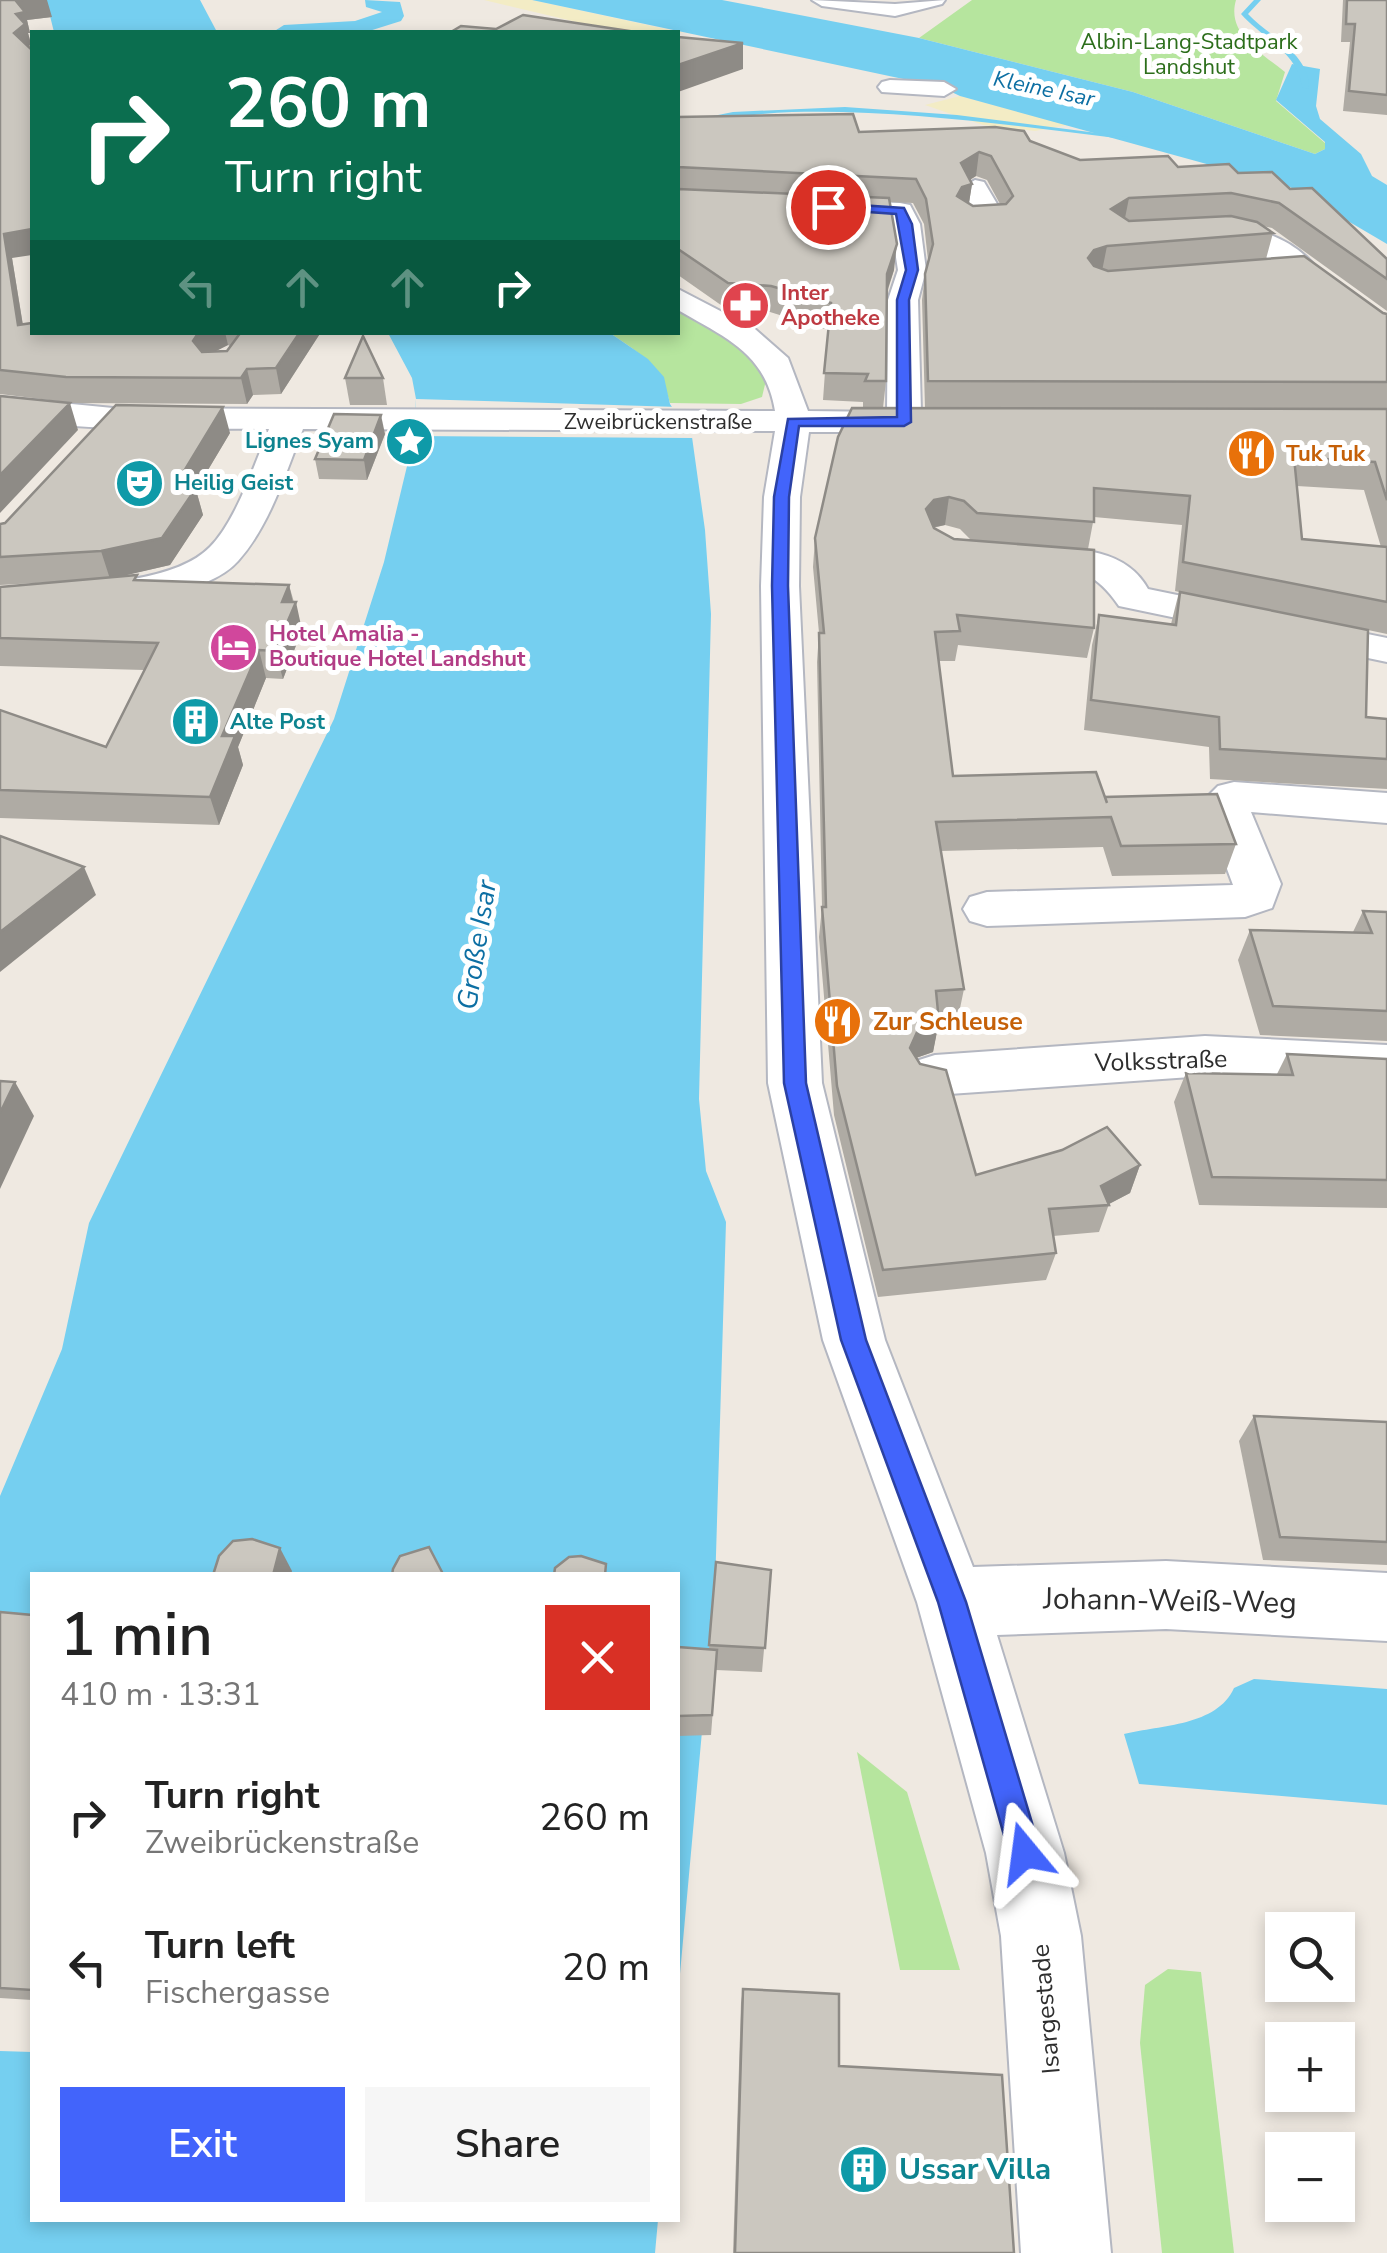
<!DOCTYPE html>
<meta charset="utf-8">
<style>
:root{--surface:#fff;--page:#f6f6f6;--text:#222;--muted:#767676;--accent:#4264fb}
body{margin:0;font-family:"Nunito Sans",sans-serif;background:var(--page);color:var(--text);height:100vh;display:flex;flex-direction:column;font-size:38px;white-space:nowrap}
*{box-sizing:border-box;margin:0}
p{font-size:32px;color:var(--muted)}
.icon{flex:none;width:55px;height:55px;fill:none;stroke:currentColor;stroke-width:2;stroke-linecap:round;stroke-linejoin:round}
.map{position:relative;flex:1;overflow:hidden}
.details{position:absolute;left:30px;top:1572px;width:650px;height:650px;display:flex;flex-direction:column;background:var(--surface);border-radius:0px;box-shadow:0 5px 15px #0003}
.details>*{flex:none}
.guide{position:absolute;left:30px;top:30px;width:650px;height:305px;border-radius:0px;box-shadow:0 5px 15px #0003;background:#0b6e4f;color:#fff;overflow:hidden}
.tools{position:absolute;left:1265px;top:1912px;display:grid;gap:20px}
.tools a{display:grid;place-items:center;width:90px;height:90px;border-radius:0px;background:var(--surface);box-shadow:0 5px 15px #0003;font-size:50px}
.pin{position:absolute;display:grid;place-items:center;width:85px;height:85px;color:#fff;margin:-42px;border:5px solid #fff;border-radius:50%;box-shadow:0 2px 10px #0007}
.me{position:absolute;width:110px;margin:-55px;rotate:344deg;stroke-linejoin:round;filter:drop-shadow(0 0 8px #0008)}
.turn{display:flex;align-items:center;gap:35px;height:210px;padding:0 30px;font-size:45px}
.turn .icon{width:130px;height:130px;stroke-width:2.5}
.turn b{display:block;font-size:70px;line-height:85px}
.lanes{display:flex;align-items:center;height:95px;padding:0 30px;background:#0003;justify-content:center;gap:50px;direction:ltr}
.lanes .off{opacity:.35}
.round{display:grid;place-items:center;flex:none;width:105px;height:105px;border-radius:0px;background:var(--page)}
.summary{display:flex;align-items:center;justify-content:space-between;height:170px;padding:0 30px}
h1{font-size:60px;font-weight:600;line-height:75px}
.action{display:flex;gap:20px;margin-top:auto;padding:20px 30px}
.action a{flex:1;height:115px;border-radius:0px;background:var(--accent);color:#fff;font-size:40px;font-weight:600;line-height:115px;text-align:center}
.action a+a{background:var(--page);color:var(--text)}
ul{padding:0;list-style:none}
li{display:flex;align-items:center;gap:30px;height:150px;padding:0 30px}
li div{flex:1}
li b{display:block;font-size:38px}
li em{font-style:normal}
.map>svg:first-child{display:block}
</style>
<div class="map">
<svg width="1387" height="2253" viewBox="0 0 1387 2253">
<rect width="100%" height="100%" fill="#efe9e1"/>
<!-- green -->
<g fill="#b6e59e">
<path d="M972,0H1236C1226,34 1262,53 1285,72L1276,101L1325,143V149L1315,154L1133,92L919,38Z"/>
<path d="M678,309L740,347L767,376L762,397L741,404L670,403C660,364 642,355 610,333L678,332Z"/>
<path d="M857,1752L907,1792L960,1970H900Z"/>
<path d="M1168,1969L1201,1972L1234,2253H1162L1140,2043L1145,1985Z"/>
</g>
<!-- sand -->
<g fill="#f3ecc5">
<path d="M484,0H532L684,33L619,32Z"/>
<path d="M960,96L1068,125L1035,131L983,125L925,105Z"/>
</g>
<!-- water -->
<g fill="#75cff0">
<path d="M46,0H200L217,32H54Z"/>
<path d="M532,0H722L919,38L1133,92L1315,154L1325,149V142L1276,100L1292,64L1320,69L1316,106L1320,119L1361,154L1372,176L1387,185V244L1290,187L960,96L941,87Z"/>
<path d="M388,333H610L648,359L664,377L670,404L692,437L705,530L711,614L699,1099L706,1171L726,1222L715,1588L678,1996V1575H32V1635L0,1632V1496L62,1349L89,1223L334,719L384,562L414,437L416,399L412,378Z"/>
<path d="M1254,1679L1387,1689V1805L1139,1784L1124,1734C1161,1725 1217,1726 1234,1688Z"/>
<path d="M0,2051L32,2052V2220H658L655,2253H0Z"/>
</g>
<!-- pier -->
<path fill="#efe9e1" d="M416,399L679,407L693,438L414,436Z"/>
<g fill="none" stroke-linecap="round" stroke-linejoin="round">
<!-- stream -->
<g fill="#75cff0" fill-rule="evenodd">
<path d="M1254,0H1261L1248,14C1269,37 1310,53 1309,89L1302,87C1298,52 1262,38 1241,14Z"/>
<path d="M845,107L957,115L1128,137L1124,139C1014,126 904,109 792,112C754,113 716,121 678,127V123L733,112Z"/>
</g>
<!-- canal -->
<path fill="#75cff0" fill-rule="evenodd" d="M365,0L400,2L404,16L401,21L366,32H273L284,25L355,21L382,12L366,7Z"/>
<defs>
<g id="minor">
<path d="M812,0L895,4L945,0L942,4L895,16L822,6Z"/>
<path d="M890,80L944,82L956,89L944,96L882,92L878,87L882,82Z"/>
<path d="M975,180L984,182L1006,219L1002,225L972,228L958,220L962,214L974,212L962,188Z"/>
<path d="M678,194L900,203L910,205L920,224L926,270L918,300L921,412L933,415L938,422L933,429L921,432H809L800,497L799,586L822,1083L885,1340L973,1567L1166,1561L1387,1573V1641L1166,1629L997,1635L1064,1853L1081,1936L1111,2253H1021L1001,1936L986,1853L917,1602L823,1340L768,1083L761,586L764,497L775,431L303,429C286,472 270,525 238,561C199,606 59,608 0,613V589C56,585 169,589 210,547C236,521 255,463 269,429C180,428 88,433 0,417V397L113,408L775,411C766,353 724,337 678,310V289L755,329L788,358L808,411L887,412L888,300L898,270L890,219L678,210Z"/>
<path d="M1197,223C1239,222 1291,233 1317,269L1313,275L1303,278L1244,245L1187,237L1183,231L1187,225Z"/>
<path d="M1018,547C1064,549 1123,543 1148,589L1387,638V662L1119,606C1081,551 1059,580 1005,566L999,558L1005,550Z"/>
<path d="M1234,782L1387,793V823L1251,812L1281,884L1272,908L1245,917L987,926L970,921L963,909L970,897L987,892L1233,885L1202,802L1218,786Z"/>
<path d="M1205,1036L1387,1045V1085L1205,1076L935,1095L916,1089L908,1075L916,1061L935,1055Z"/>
</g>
</defs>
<!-- minor casing -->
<use href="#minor" stroke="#b4b7c1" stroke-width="4"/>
<!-- minor -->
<use href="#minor" fill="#fff" fill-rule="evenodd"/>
</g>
<!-- wall -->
<g fill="#afaba4" fill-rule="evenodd">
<path d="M0,0L52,17L27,20L30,33H28L31,44L29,46L12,258L23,325L32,332H321L281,394L253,395L247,404L74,403L0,394ZM228,345L230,346L227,351H216Z"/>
<path d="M1343,0H1387V115L1343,111L1350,42H1341Z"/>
<path d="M678,117L859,132L1030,141L1080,160L1178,167L1238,173L1290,189L1387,259V311L1272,228L1263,226L1273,233L1266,259L1387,314V634L1368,630L1366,717L1387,719V789L1210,779L1209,747L1084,730L1092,645L1099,615L1171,624L1179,592L1175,591L1182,525L1094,517L1088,549L1094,628L1087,658L958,645L955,661H939L953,776L1105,797L1236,844L1225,874L1112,876L1103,847L941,851L964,989L958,1018L939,1020L933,1052L916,1058L976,1175L1140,1165L1130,1193L1109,1204L1099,1232L1053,1236L1056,1253L1046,1280L878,1297L834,1115L819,937L822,907L817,662L819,633L813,567L815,538L863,408V402L823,400L828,330L770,312L728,310L678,275ZM976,176L987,180L1000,204L973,206L969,203L972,184L970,180ZM890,202L913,203L924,224L928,260L925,274L922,300L925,408H883L886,381L887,293L894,270ZM1297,486L1364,490L1381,547L1302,539ZM945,525L960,529L971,540L954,539L933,528Z"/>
<path d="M345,378H383L387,405H350Z"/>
<path d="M230,433L196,490L203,515L170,565L121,576L139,580L289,585L302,630L283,679L266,678L238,747L243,765L219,825L0,818V710L106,747L144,670L0,666V587L54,582L0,585V524Z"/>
<path d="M385,434L367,480L319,479L315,459Z"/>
<path d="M1363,911L1387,912V1041L1260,1035L1238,960L1250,930L1353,932Z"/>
<path d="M1287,1054L1387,1059V1208L1199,1205L1174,1102L1186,1073L1277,1074Z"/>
<path d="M1254,1416L1387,1422V1565L1263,1560L1239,1441Z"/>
<path d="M716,1562L771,1570L762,1672L716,1670L711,1735L678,1736V1647L709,1649Z"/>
<path d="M0,1612L32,1615V2000L0,1998Z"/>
<path d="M743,1989L1014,2253H733L741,2003Z"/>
</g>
<!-- shaded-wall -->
<g fill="#8e8b86">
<path d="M23,0H47L52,17L27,20L30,33H28L31,44L21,54L14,33L16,1Z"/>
<path d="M743,43V69L678,92V65Z"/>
<path d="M979,152L976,176L958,187L961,163Z"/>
<path d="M972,184L968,209L957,196L962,187Z"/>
<path d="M1129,198L1124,223L1111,209Z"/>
<path d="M32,229V255L12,258L27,351L18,325L4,234Z"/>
<path d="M897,244L894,270L884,300L887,274Z"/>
<path d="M1107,246L1102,271L1083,284L1088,258L1094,250Z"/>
<path d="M199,332H225L228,345L208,355L199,367L193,341Z"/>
<path d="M300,332H321L281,394L276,368Z"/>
<path d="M247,369L253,395L247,404L241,378Z"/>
<path d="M70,403L78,430L0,513V475Z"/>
<path d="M223,407L230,433L196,490L203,515L170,565L110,579L101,551L175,486Z"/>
<path d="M381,415L385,434L367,480L364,460Z"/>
<path d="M949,497L945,525L930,528L926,509L934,500Z"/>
<path d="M289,585L294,607L296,602L302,630L283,679L275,651L282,602Z"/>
<path d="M259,650L266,678L238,747L243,765L219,825L210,797L222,736Z"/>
<path d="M84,867L96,895L0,972V932Z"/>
<path d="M939,1022L933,1052L913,1059L910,1048L918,1030Z"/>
<path d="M15,1082L34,1116L0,1189V1113Z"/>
<path d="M1140,1165L1130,1193L1107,1205L1101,1186Z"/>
<path d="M280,1548L292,1571L291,1575H273Z"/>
</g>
<!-- building -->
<g fill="#cbc7bf" stroke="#8e8b86" stroke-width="2.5" fill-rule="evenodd">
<path d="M0,0H23L16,1L25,12L16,14L25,24L14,33L32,50V229L4,234L18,325L32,323V332H199L193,341L202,352L227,351L241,332H300L276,368L247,369L241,378L66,377L0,370Z"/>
<path d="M1347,0H1387V95L1349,91L1355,24H1346Z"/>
<path d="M523,15L636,32H451L461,26L496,29Z"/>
<path d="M678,37L743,43L678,65Z"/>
<path d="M853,114L859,132L995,127L1024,131L1030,141L1080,160L1168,156L1178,167L1229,164L1238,173L1272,172L1290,189L1312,188L1387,259V279L1279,203L1231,193L1129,198L1111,209L1129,221L1231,216L1257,222L1273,233L1107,246L1094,250L1088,258L1094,266L1108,271L1304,256L1383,313L1387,314V382L928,381L925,274L933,244L926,199L916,179L678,167V117ZM979,152L991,156L1013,196L1006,204L973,206L957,196L962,187L972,184L961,163Z"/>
<path d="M678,189L889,198L897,244L887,274L886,381H865L868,374L824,373L831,303L771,286L728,283L678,249Z"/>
<path d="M363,336L383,378H345Z"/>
<path d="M0,396L70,403L0,475Z"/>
<path d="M116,405L223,407L175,486L196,488L162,538L101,551L0,557V524L5,523Z"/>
<path d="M852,408L1387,409V500L1375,462L1294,457L1302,539L1387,547V602L1183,562L1190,496L1094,488V522L977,513L964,501L949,497L934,500L926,509L934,528L954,539L1094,550V628L957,615L960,631L935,632L953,776L1096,772L1107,803L1105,797L1217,794L1236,844L1121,846L1111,817L936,822L964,989L936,991L939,1022L918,1030L910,1048L920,1064L946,1070L976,1175L1062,1150L1107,1127L1140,1165L1101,1186L1109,1205L1049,1209L1056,1253L883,1270L837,1086L822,907H826L819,633H824L815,538L838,437Z"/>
<path d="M334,414L381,415L364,460L315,459Z"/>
<path d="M137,575L134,580L289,585L282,602H296L275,651L259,650L222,736H235L210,797L0,790V710L106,747L158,643L0,638V587Z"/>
<path d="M1180,592L1368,630L1366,717L1387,719V759L1220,749L1219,717L1091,700L1099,615L1176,625Z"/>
<path d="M0,836L84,867L0,932Z"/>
<path d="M1363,911L1387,912V1011L1273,1006L1250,930L1372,933Z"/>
<path d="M1287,1054L1387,1059V1180L1212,1177L1186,1073L1293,1075Z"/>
<path d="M0,1081L15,1082L0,1113Z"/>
<path d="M1254,1416L1387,1422V1542L1280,1537Z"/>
<path d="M252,1539L280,1548L273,1575H213L219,1556L233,1541Z"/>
<path d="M429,1547L442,1572L441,1575H392L393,1569L400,1556Z"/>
<path d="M581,1556L606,1564L605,1575H554L555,1568L569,1557Z"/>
<path d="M716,1562L771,1570L765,1648L709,1645Z"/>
<path d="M0,1612L32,1615V1990L0,1988Z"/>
<path d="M678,1647L717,1650L712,1715L678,1716Z"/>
<path d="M743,1989L839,1994V2066L1002,2075L1014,2253H735Z"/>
</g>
<!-- route -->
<path fill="#4264fb" stroke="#2b41a3" stroke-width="2.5" d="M828,203L904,208L912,224L918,270L909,300L911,422L904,426H799L789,497L788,586L806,1083L866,1340L966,1602L1041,1853L1036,1865L1025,1869L1014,1865L1009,1853L938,1602L841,1340L784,1083L772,586L774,497L788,419L897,417V300L906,270L896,214L824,209Z"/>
<!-- icons -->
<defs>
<symbol id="pharmacy-disc" viewBox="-11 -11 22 22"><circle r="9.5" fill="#e0444e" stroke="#fff"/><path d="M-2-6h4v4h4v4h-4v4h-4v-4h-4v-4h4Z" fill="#fff"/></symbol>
<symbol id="sight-disc" viewBox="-11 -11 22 22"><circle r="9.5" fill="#0f9aa8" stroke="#fff"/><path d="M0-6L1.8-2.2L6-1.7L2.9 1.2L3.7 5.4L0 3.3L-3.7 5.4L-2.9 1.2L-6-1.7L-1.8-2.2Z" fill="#fff"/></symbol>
<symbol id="restaurant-disc" viewBox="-11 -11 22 22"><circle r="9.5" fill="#e8710a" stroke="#fff"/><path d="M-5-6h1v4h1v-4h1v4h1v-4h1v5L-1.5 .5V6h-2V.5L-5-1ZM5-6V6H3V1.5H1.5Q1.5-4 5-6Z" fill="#fff"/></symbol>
<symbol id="theatre-disc" viewBox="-11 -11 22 22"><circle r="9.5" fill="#0f9aa8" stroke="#fff"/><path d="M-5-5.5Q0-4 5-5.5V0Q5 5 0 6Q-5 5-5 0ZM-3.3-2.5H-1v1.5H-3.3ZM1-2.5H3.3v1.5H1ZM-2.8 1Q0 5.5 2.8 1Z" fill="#fff"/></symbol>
<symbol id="hotel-disc" viewBox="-11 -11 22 22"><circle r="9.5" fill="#d1479c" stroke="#fff"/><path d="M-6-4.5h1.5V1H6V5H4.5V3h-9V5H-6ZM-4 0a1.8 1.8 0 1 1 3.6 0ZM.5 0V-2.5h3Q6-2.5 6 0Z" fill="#fff"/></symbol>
<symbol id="building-disc" viewBox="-11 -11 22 22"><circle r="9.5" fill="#0f9aa8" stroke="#fff"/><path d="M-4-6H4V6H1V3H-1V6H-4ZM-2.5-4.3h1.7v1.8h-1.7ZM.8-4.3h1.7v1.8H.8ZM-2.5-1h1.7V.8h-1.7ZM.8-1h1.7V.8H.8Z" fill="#fff"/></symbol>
</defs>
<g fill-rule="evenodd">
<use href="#pharmacy-disc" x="718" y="278" width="55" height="55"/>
<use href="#sight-disc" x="382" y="414" width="55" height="55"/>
<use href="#restaurant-disc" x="1224" y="426" width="55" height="55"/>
<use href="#theatre-disc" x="112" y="456" width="55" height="55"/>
<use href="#hotel-disc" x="206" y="620" width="55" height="55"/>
<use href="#building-disc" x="168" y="694" width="55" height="55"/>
<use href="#restaurant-disc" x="810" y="994" width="55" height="55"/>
<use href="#building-disc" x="836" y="2142" width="55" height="55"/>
</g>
<g text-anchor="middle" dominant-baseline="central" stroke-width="10" stroke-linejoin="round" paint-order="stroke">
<!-- far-park labels -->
<g font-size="22" fill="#2c6e1b" stroke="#fff">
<text x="1189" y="42">Albin-Lang-Stadtpark<tspan x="1189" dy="25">Landshut</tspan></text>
</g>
<!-- far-water labels -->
<g font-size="22" font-style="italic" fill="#0d6fa3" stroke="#fff">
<text transform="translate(1044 89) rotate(12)">Kleine Isar</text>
</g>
<!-- far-health labels -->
<g font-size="22" font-weight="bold" fill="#be3a42" stroke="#fff" text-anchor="start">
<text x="781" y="293">Inter<tspan x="781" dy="25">Apotheke</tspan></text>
</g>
<!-- far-street labels -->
<g font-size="22" fill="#2e2e2e" stroke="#fff">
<text x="658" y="422">Zweibrückenstraße</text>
</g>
<!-- far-culture labels -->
<g font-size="22" font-weight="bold" fill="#0d838f" stroke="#fff" text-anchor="start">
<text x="374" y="441" text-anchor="end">Lignes Syam</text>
<text x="174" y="483">Heilig Geist</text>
<text x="230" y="722">Alte Post</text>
</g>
<!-- far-food labels -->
<g font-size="22" font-weight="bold" fill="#c56008" stroke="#fff" text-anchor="start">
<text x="1286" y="454">Tuk Tuk</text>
</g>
<!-- far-hotel labels -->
<g font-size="22" font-weight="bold" fill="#b23c85" stroke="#fff" text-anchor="start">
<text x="269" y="634">Hotel Amalia -<tspan x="269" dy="25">Boutique Hotel Landshut</tspan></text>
</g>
<!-- food labels -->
<g font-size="25" font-weight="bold" fill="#c56008" stroke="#fff" text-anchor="start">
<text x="873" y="1022">Zur Schleuse</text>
</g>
<!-- street labels -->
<g font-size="25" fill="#2e2e2e" stroke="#fff">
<text transform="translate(1161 1061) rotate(-2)">Volksstraße</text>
<text transform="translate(1046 2009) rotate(-95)">Isargestade</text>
</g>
<!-- water labels -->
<g font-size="28" font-style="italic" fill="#0d6fa3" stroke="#fff">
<text transform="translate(477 945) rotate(-81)">Große Isar</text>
</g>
<!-- near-street labels -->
<g font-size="30" fill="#2e2e2e" stroke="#fff">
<text transform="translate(1170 1601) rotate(1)">Johann-Weiß-Weg</text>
</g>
<!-- near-culture labels -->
<g font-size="30" font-weight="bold" fill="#0d838f" stroke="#fff" text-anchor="start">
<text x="899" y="2169">Ussar Villa</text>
</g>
</g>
</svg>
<div class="tools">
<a><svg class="icon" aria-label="search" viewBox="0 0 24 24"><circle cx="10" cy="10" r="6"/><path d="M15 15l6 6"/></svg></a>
<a>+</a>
<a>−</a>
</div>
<div class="pin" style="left:828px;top:207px;background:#d93025"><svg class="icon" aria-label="arrive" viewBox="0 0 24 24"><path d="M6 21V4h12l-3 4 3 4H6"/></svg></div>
<svg class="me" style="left:1025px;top:1853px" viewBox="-20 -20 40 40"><path d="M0-17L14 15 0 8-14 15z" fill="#4264fb" stroke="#fff" stroke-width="4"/></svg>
<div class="guide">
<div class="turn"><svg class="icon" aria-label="right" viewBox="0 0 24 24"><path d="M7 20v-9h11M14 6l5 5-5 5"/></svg><div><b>260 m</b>Turn right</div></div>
<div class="lanes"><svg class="icon off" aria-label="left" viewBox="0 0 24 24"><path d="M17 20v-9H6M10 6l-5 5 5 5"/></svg><svg class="icon off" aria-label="ahead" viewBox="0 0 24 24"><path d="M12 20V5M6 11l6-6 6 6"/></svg><svg class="icon off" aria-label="ahead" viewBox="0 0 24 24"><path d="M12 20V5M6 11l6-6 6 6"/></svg><svg class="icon" aria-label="right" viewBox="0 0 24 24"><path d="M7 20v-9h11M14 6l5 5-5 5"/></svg></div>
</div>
<section class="details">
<div class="summary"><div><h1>1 min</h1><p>410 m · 13:31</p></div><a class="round" style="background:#d93025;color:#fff"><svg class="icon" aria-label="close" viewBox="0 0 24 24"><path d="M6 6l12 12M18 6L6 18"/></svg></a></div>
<ul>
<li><svg class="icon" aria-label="right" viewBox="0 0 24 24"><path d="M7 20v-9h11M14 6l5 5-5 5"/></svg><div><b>Turn right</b><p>Zweibrückenstraße</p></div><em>260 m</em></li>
<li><svg class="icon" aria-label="left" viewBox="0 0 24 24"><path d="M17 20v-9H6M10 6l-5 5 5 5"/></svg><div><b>Turn left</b><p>Fischergasse</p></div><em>20 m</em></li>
</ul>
<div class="action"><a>Exit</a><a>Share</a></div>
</section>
</div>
